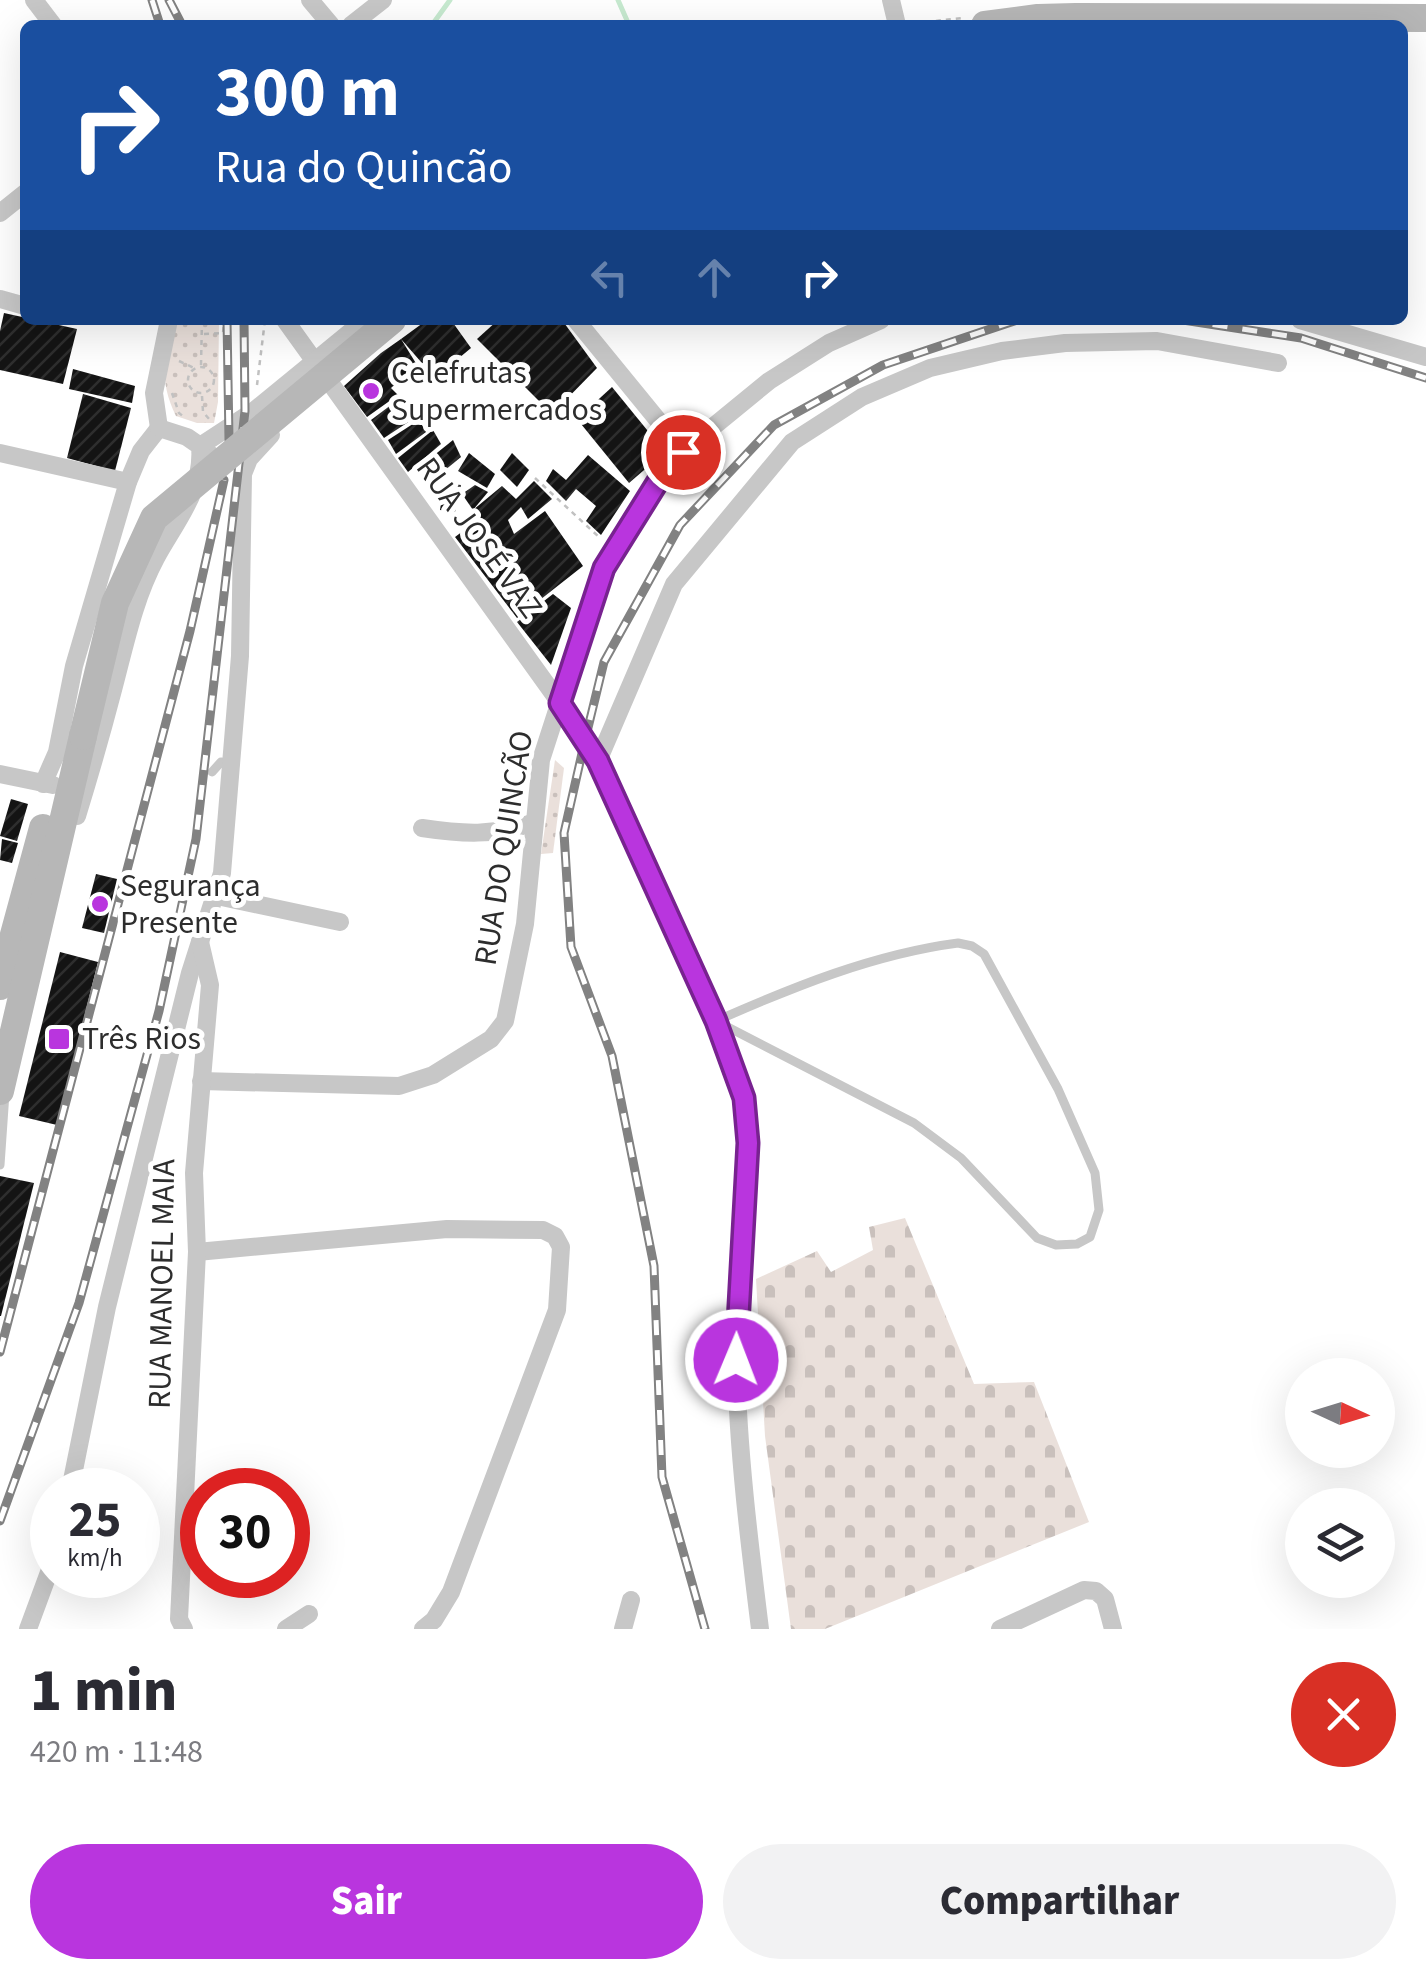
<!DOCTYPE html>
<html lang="pt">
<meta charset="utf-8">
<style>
:root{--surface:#fff;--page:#f2f2f3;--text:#2b2b33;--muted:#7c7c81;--accent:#b935de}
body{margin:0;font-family:"Source Sans 3",sans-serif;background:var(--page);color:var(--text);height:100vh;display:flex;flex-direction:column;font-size:38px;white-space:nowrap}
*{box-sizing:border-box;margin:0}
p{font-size:32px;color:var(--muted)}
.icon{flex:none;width:55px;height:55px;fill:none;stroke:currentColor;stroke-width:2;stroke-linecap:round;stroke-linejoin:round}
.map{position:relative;height:1629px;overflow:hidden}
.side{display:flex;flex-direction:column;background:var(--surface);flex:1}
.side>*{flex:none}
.top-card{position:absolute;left:20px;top:20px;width:1388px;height:305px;border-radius:15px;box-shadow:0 10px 40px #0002;background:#1a4fa0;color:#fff;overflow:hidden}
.needle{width:65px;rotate:94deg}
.fabs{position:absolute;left:1285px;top:1358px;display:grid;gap:20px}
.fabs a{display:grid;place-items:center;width:110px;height:110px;border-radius:50%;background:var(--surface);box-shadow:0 10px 40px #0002;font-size:50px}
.speed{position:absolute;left:30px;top:1468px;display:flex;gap:20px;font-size:50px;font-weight:700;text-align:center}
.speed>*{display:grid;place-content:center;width:130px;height:130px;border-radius:50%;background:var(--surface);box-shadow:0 10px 40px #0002;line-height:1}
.speed small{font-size:25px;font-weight:400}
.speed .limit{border:15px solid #d22;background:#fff;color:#111}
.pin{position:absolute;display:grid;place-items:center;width:85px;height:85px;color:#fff;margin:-42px;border:5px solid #fff;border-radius:50%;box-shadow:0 2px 10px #0007}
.me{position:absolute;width:110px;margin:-55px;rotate:1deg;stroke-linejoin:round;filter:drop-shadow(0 0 8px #0008)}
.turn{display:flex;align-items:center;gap:35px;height:210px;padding:0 30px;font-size:45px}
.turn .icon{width:130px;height:130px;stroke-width:2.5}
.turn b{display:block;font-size:70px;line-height:85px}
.lanes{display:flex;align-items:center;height:95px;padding:0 30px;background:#0003;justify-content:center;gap:50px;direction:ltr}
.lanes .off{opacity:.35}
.round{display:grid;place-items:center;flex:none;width:105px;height:105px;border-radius:52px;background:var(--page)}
.headline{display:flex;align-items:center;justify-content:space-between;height:170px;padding:0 30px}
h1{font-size:60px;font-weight:800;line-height:75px}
.primary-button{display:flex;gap:20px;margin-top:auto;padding:20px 30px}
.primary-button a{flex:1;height:115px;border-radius:60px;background:var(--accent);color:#fff;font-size:40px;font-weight:800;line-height:115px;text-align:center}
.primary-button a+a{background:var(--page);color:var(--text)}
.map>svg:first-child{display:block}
</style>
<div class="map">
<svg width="1426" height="1629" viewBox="0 0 1426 1629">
<defs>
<pattern id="cemetery-stones" width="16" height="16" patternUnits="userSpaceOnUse" patternTransform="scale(2.5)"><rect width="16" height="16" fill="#eae0db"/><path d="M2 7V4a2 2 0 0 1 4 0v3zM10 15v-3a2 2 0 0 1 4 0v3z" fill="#c9c0bc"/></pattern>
<pattern id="park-dots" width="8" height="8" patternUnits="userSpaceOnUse" patternTransform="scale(2.5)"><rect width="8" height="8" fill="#eae0db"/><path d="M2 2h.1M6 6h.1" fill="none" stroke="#c9c0bc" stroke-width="1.8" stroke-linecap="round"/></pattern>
<pattern id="building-hatch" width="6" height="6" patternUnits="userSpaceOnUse" patternTransform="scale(2.5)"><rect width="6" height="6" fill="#141414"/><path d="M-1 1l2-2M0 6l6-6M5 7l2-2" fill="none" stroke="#2e2e2e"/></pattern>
</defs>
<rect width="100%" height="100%" fill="#fff"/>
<!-- cemetery -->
<path fill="url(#cemetery-stones)" d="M905,1218L974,1384L1034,1382L1089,1522L825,1629H791L765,1436L756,1279L817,1251L831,1272L873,1250L869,1227Z"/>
<!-- park -->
<g fill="url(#park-dots)">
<path d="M174,320H219L218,402L214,423H197L176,416C158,379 165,358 174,320Z"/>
<path d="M555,760L564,768L553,853L541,854Z"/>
</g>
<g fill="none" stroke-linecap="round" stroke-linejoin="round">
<!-- stream -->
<g stroke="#c7ead0" stroke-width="5">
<path d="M618,0L629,25"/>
<path d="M432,25L450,0"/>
</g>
</g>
<!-- building -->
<g fill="url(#building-hatch)">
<path d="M4,313L77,329L63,384L0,370V331Z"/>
<path d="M427,320H451L471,348L435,378L401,339L417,365L391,388L398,395L367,417L344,386L381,353L401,339Z"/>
<path d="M498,320H562L597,368L552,414L477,339Z"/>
<path d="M73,369L135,386L132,403L69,389Z"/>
<path d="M612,387L665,452L629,483L577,419Z"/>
<path d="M83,394L131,408L115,471L67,458Z"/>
<path d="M399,399L419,415L384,438L371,420Z"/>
<path d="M419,420L426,432L396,454L388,440Z"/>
<path d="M433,430L441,444L408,472L398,458Z"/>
<path d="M453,440L461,457L428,484L417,469Z"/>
<path d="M469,453L495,474L487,488L458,471Z"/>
<path d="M512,453L529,470L517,487L500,470Z"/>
<path d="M588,455L630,491L601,535L586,521L596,506L576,489L566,501L546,481L553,469L566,480Z"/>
<path d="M534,481L552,499L528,519L521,507L508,520L514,534L545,511L583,566L517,618L455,537L479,519L473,510L502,486L516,499Z"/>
<path d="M444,483L461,485L455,512L440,510Z"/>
<path d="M475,485L488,492L473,510L462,494Z"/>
<path d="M553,594L571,608L551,665L517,622Z"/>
<path d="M11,799L28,804L17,841L0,836Z"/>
<path d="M2,839L18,843L12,863L0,860Z"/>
<path d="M96,874L117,879L104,933L82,928Z"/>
<path d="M60,952L98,962L57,1125L19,1116Z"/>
<path d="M0,1176L34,1183L1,1316H0Z"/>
</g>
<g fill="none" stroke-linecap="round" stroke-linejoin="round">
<!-- path -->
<g stroke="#c1c1c1" stroke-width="2.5" stroke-dasharray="5 5" stroke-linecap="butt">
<path d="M916,23L963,18"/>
<path d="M204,334L223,333L224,324L210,320"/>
<path d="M179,361L194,368"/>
<path d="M201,365L202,320"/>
<circle cx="201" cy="380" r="13"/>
<path d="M257,385L265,320"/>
<path d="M172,393L179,413L184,417"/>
<path d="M202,396L203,412L210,420"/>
<path d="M535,478L600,538"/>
</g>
<!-- lane -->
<g stroke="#c7c7c7" stroke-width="9">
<path d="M212,772L221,762L232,763"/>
<path d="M958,943L972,946L984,954L1058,1089L1095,1173L1099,1210L1090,1237L1077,1244L1056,1245L1037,1238L961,1158L914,1123L716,1021C793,987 874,954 958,943Z"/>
<path d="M0,1165L5,1093"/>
</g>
<!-- street -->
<g stroke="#c7c7c7" stroke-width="18">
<path d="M34,0L53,25"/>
<path d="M310,0L331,25"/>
<path d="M891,0L897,25"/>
<path d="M351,25L383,0"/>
<path d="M0,213L25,193"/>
<path d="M0,299L25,306"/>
<path d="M285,320L560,703L598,761L733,1064C762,1160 735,1262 736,1361C738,1451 749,1540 760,1629"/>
<path d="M576,320L683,451"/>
<path d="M1300,320L1426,357"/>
<path d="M159,428L154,393L169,320"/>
<path d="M0,453L128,482"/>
<path d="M209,453L200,446L255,410L365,320"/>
<path d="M598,761L674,584L792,442L862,397L930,368L1002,351L1065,343L1157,341L1278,363"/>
<path d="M0,774L53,785"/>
<path d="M43,784L57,752L74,666L128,482L141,451L159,428"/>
<path d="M77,816C90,774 102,732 113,690C125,645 134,599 156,558C176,521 204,490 200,446L187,437L159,428"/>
<path d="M422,828C462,834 494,836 532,823"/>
<path d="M217,896L340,922"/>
<path d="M201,1081L399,1086L433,1075L491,1039L505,1021L525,924L541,760L603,568L670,462L769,381L829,343L881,320"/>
<path d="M197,1252L447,1229L543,1230L555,1236L561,1247L557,1310L451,1592L434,1620L423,1629"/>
<path d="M70,1490L107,1307L190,973L222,873L240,656L243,474L249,459L271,435"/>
<path d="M28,1629L52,1564"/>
<path d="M184,1629L179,1619L197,1252L194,1173L210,985L200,942"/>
<path d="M286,1629L309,1614"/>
<path d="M623,1629L631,1600"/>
<path d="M1000,1629L1084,1590L1096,1591L1105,1599L1113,1629"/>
</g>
<!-- secondary -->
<g stroke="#b7b7b7" stroke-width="28">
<path d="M985,25L1038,18L1076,17L1426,18"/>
<path d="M0,986L43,828"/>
<path d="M0,1091L83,736"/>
</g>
<defs>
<g id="rail">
<path d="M152,0L160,25"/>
<path d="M169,0L182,25"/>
<path d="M227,320L229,440"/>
<path d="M1183,320L1301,338L1426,378"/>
<path d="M0,1352L190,631L224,480"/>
<path d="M0,1521L79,1303L159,1011L196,839L245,411L244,320"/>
<path d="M705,1629L662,1477L654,1266L612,1056L571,947L564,833L585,740L604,662L680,525L774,425L883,365L1017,320"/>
</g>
</defs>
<!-- rail casing -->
<use href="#rail" stroke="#828282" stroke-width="9"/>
<!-- rail -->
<use href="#rail" stroke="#fff" stroke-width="5" stroke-dasharray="15" stroke-linecap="butt"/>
<!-- secondary-bridge -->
<path stroke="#b7b7b7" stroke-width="28" d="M83,736L115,603L154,518L392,320"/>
</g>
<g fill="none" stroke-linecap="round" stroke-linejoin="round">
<defs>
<path id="route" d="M683,452L670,462L604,568L560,703L598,761L716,1021L744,1098L748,1143L736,1360"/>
</defs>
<!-- route casing -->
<use href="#route" stroke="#782290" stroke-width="25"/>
<!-- route -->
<use href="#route" stroke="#b935de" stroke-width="18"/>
</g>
<!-- markers -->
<g fill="#b935de" stroke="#fff" stroke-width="4">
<circle cx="371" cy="391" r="10"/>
<circle cx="100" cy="904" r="10"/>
<rect x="47" y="1027" width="24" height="24" rx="5"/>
</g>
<g text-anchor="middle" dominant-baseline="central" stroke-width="10" stroke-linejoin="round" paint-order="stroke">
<!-- poi labels -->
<g font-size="32" fill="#2d2d2d" stroke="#fff" text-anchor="start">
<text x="391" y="373">Celefrutas<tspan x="391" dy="37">Supermercados</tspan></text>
<text x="120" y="886">Segurança<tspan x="120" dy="37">Presente</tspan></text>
<text x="82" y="1039">Três Rios</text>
</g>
<!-- street labels -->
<g font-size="32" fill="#2d2d2d" stroke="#fff">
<text transform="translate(479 538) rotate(54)">RUA JOSÉ VAZ</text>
<text transform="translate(504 848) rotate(-81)">RUA DO QUINCÃO</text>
<text transform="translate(162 1284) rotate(-89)">RUA MANOEL MAIA</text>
</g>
</g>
</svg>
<div class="fabs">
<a><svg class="needle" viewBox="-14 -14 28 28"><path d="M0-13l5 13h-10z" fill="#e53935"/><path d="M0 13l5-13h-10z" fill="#7c7c81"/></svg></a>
<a><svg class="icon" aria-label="layers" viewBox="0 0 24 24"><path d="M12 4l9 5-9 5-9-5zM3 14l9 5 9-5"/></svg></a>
</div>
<div class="speed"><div>25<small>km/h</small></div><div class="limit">30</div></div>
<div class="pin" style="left:683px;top:452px;background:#d93025"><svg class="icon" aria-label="arrive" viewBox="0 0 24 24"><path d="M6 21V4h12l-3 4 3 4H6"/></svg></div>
<svg class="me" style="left:736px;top:1360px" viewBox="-20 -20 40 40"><circle r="17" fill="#b935de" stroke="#fff" stroke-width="3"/><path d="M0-11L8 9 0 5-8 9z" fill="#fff"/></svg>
<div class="top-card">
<div class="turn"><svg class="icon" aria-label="right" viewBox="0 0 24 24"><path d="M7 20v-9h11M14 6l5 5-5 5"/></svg><div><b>300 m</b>Rua do Quincão</div></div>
<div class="lanes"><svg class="icon off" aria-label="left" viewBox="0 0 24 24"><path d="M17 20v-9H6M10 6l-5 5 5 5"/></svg><svg class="icon off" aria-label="ahead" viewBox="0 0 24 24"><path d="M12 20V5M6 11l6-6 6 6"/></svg><svg class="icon" aria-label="right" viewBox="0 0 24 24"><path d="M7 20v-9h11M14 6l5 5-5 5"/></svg></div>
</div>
</div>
<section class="side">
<div class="headline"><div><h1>1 min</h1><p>420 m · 11:48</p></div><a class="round" style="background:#d93025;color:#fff"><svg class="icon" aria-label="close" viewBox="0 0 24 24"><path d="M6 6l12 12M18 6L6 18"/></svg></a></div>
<div class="primary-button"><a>Sair</a><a>Compartilhar</a></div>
</section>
